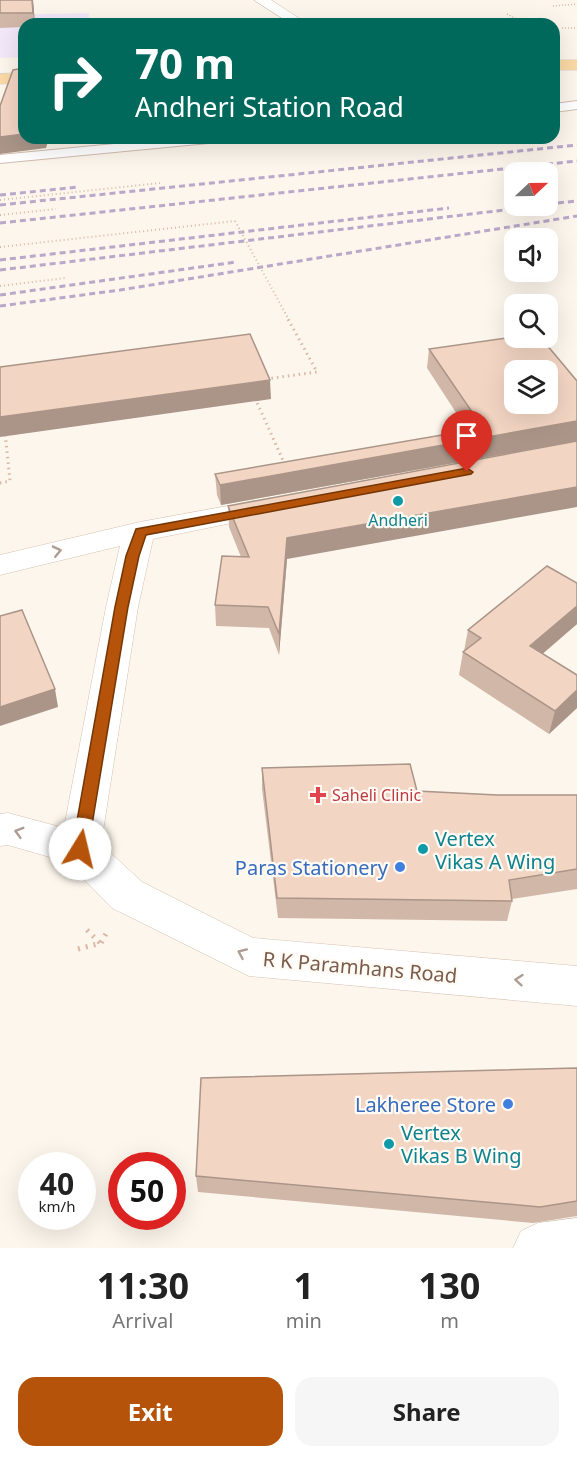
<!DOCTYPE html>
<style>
:root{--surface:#fff;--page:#f6f6f6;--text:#222;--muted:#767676;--accent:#b45309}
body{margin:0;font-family:"Noto Sans",sans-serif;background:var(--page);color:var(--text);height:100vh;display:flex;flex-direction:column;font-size:22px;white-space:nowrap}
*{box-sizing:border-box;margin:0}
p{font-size:20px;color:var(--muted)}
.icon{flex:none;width:33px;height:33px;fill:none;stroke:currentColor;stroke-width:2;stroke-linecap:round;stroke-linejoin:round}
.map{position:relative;height:1248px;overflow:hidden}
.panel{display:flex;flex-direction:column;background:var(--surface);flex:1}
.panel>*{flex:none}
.top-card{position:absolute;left:18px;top:18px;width:542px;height:126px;border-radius:18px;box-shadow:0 6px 24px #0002;background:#00695c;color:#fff;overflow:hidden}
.needle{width:39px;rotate:68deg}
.buttons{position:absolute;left:504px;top:162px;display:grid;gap:12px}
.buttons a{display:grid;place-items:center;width:54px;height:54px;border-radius:12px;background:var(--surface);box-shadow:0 6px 24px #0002;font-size:30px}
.speed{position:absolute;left:18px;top:1152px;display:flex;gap:12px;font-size:30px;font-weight:700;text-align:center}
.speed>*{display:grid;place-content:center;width:78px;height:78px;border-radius:50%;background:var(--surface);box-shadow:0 6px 24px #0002;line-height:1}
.speed small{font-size:15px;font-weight:400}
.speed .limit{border:9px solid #d22;background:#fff;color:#111}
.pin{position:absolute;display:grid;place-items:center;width:51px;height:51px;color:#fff;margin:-62px -26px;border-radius:50% 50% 50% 0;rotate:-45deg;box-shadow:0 0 6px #0007}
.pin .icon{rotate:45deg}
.me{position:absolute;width:66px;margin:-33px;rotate:9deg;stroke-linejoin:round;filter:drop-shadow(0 0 4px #0008)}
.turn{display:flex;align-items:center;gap:21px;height:126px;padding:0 18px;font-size:27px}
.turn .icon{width:78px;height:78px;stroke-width:2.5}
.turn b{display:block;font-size:42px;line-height:51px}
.eta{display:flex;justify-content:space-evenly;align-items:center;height:102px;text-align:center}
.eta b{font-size:36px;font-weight:700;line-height:42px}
.primary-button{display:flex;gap:12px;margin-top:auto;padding:12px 18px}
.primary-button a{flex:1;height:69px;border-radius:18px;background:var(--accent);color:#fff;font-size:24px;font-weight:700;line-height:69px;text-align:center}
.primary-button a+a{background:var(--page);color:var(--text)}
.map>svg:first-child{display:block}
</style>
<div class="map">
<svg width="577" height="1248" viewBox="0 0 577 1248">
<rect width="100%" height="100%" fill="#fdf6ec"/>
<!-- education -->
<path fill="#f3e8fa" d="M89,13L88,24H24V57L0,58V15Z"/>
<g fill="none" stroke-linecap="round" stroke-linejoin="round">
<defs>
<path id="service" d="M88,20H94L95,24H87Z"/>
<g id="pedestrian">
<path d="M577,101V109L554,112V104Z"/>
<path d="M177,138H226L219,142L0,163V155Z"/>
</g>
<g id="minor">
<path d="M254,0H271L308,24H291Z"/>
<path d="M577,1218V1248H513L521,1231L538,1223Z"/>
</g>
<path id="secondary" d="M271,498L281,501L286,507L281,513L153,539L138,607L101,844L142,882L253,938L577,966V1006L249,976L112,908L67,862L8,845L0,846V814L8,813L64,828L106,607L120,546L0,575V555L140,522Z"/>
<g id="primary">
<rect x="554" y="60" width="23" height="10"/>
<path d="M24,73V83L0,84V74Z"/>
</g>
</defs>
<!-- service casing -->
<use href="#service" stroke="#d1beb0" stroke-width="2"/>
<!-- pedestrian casing -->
<use href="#pedestrian" stroke="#d1beb0" stroke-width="2"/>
<!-- minor casing -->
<use href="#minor" stroke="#d1beb0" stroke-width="1"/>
<!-- secondary casing -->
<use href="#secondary" stroke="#d6c0b0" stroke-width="1"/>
<!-- primary casing -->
<use href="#primary" stroke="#dad1cd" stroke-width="1"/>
<!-- path-far3 -->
<g stroke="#d9b8a5" stroke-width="1.5" stroke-dasharray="1 2" stroke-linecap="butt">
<path d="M553,6L577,4"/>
<path d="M507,14L526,24"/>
<path d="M472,20L476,24"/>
<path d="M562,28H577"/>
</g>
<!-- path-far2 -->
<g stroke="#d9b8a5" stroke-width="2" stroke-dasharray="1 3" stroke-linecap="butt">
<path d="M0,200L160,183"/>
<path d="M0,215L56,209"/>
<path d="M0,247L235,221"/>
<path d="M0,286L65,278"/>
</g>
<!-- path-far1 -->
<g stroke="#d9b8a5" stroke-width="3" stroke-dasharray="1.5 4" stroke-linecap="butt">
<path d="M255,398L285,465"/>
<path d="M513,453L577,441"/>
<path d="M0,483L10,481L5,432"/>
</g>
<!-- path -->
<g stroke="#d9b8a5" stroke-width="5" stroke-dasharray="2 6" stroke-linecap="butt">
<path d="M87,930L100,943"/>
<path d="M78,949L101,943L108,930"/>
</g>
<!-- service -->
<use href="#service" fill="#fff" fill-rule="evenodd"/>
<!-- pedestrian -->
<use href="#pedestrian" fill="#fff" fill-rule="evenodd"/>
<!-- minor -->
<use href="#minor" fill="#fff" fill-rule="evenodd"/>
<!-- secondary -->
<use href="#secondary" fill="#fff" fill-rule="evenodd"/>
<!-- primary -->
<use href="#primary" fill="#fbd9a5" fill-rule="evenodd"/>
<!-- rail -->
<g stroke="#b9a8c9" stroke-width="3" stroke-dasharray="6 4" stroke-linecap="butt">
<path d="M0,195L79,187"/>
<path d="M548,204L577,201"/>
<path d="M0,205L577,145"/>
<path d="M0,223L577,161"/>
<path d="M0,260L449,208"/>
<path d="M0,270L538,206"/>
<path d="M0,295L236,262"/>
<path d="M0,306L120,290L577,216"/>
</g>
<!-- path-bridge-far1 -->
<path stroke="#d9b8a5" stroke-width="2" stroke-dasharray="1 3" stroke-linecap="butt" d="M235,221L289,320"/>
<!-- path-bridge -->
<path stroke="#d9b8a5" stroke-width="3" stroke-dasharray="1.5 4" stroke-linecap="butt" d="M266,379L317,372L288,319"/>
</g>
<!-- wall -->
<g fill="#d1b7a8">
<path d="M0,0H33L35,24H24V27L0,28Z"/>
<path d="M24,42L46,148L21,69L19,56Z"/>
<path d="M429,349L577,381V441L221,505L217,495L215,474L468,431L427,368Z"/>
<path d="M228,506L287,559L279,655L269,628L216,626L215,605L241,557L229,527Z"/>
<path d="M577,583V624L542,654L577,675V708L549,734L459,675L463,652L464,651L468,630Z"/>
<path d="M262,768L417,791L497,795H577V889L512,899V901L507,921L278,918L262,789Z"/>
<path d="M577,1068V1216L533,1223L198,1192L196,1176Z"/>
</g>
<!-- shaded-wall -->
<g fill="#aa9588">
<path d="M32,0H33L35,24L33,13Z"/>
<path d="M24,134V138H49L46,148L0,154V137Z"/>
<path d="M270,380L271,399L0,437V417Z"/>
<path d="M577,421V441L221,505L220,485Z"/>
<path d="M577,487V507L287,559L279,655V634L287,538Z"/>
<path d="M577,606V624L525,669L530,646Z"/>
<path d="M55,689L58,707L0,726V707Z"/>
<path d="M577,690V708L549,734L555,711Z"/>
</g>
<!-- building -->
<g fill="#f3d5c3" stroke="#aa9588" stroke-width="1.5" fill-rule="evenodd">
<path d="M0,0H32L33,13H0Z"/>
<path d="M24,42V134L0,137V106L13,70L24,68L23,56H19Z"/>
<path d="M250,334L270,380L0,417V367Z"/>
<path d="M514,337L541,338L577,381V421L220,485L215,474L483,428L429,349ZM514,370H548V404H514Z"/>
<path d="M577,441V487L287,538L279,634L268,607L215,605L222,556L249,557L228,506Z"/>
<path d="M547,566L577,583V606L530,646L577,675V690L555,711L463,652L481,638L468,630Z"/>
<path d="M22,610L55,689L0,707V616Z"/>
<path d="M410,764L417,791L497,795H577V869L509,880L512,901L277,898L262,768Z"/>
<path d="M577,1068V1201L540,1207L196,1176L201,1078Z"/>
</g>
<!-- one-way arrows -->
<defs><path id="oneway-chevron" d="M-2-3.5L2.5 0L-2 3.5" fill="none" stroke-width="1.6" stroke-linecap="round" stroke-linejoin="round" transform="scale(1.5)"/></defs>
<g stroke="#af9d94">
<use href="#oneway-chevron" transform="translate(57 551) rotate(-13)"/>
<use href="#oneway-chevron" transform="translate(19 832) rotate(-164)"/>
<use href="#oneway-chevron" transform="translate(242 953) rotate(-156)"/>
<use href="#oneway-chevron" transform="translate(519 980) rotate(-175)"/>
</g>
<!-- route -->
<path fill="#b45309" stroke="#753606" stroke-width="1.5" d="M467,468L473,472L471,474L146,535L139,556L128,607L88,849L86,854L80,856L74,854L72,849L115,607L126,556L136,529Z"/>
<!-- markers -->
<g fill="#0f9aa8" stroke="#fffaf3" stroke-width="2">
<circle cx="398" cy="501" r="6"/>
<circle cx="423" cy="849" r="6"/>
<circle cx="389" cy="1144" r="6"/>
</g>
<path fill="#e0444e" stroke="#fffaf3" stroke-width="2" d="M315 786h6v6h6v6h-6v6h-6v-6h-6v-6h6z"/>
<g fill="#3f7fe0" stroke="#fffaf3" stroke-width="2">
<circle cx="400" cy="867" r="6"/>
<circle cx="508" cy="1104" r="6"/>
</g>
<g text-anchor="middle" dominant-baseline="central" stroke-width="4.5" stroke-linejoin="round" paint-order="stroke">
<!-- culture labels -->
<g font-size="16" fill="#0d838f" stroke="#fffaf3">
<text x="398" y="520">Andheri</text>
</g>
<!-- health labels -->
<g font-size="16" fill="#be3a42" stroke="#fffaf3" text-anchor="start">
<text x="332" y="795">Saheli Clinic</text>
</g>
<!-- near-culture labels -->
<g font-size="20" fill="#0d838f" stroke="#fffaf3" text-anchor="start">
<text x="435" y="838">Vertex<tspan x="435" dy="23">Vikas A Wing</tspan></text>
<text x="401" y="1132">Vertex<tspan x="401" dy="23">Vikas B Wing</tspan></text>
</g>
<!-- near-shop labels -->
<g font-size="20" fill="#366cbe" stroke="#fffaf3" text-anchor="end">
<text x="388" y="867">Paras Stationery</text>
<text x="496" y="1104">Lakheree Store</text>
</g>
<!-- near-street labels -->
<g font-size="20" fill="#7a5c4d" stroke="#fffaf3">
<text transform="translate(360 967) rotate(5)">R K Paramhans Road</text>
</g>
</g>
</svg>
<div class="buttons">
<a><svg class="needle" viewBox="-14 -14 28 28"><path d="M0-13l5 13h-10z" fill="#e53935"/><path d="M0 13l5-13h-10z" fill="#767676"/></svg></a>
<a><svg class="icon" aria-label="sound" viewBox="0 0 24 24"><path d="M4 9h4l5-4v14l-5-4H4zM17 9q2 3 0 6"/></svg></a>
<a><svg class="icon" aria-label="search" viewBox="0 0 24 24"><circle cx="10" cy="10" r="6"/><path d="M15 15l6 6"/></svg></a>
<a><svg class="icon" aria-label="layers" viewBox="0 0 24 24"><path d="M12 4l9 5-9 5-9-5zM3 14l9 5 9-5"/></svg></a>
</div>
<div class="speed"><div>40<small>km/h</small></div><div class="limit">50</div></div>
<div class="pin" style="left:467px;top:472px;background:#d93025"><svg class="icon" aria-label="arrive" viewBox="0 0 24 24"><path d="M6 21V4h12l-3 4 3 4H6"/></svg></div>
<svg class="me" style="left:80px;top:849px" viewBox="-20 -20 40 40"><circle r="19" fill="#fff"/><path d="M0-13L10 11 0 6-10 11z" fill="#b45309"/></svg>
<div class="top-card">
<div class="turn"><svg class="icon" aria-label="right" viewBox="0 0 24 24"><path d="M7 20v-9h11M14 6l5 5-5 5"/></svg><div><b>70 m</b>Andheri Station Road</div></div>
</div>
</div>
<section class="panel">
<div class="eta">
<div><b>11:30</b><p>Arrival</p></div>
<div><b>1</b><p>min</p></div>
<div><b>130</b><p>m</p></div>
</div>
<div class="primary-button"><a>Exit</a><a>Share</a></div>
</section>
